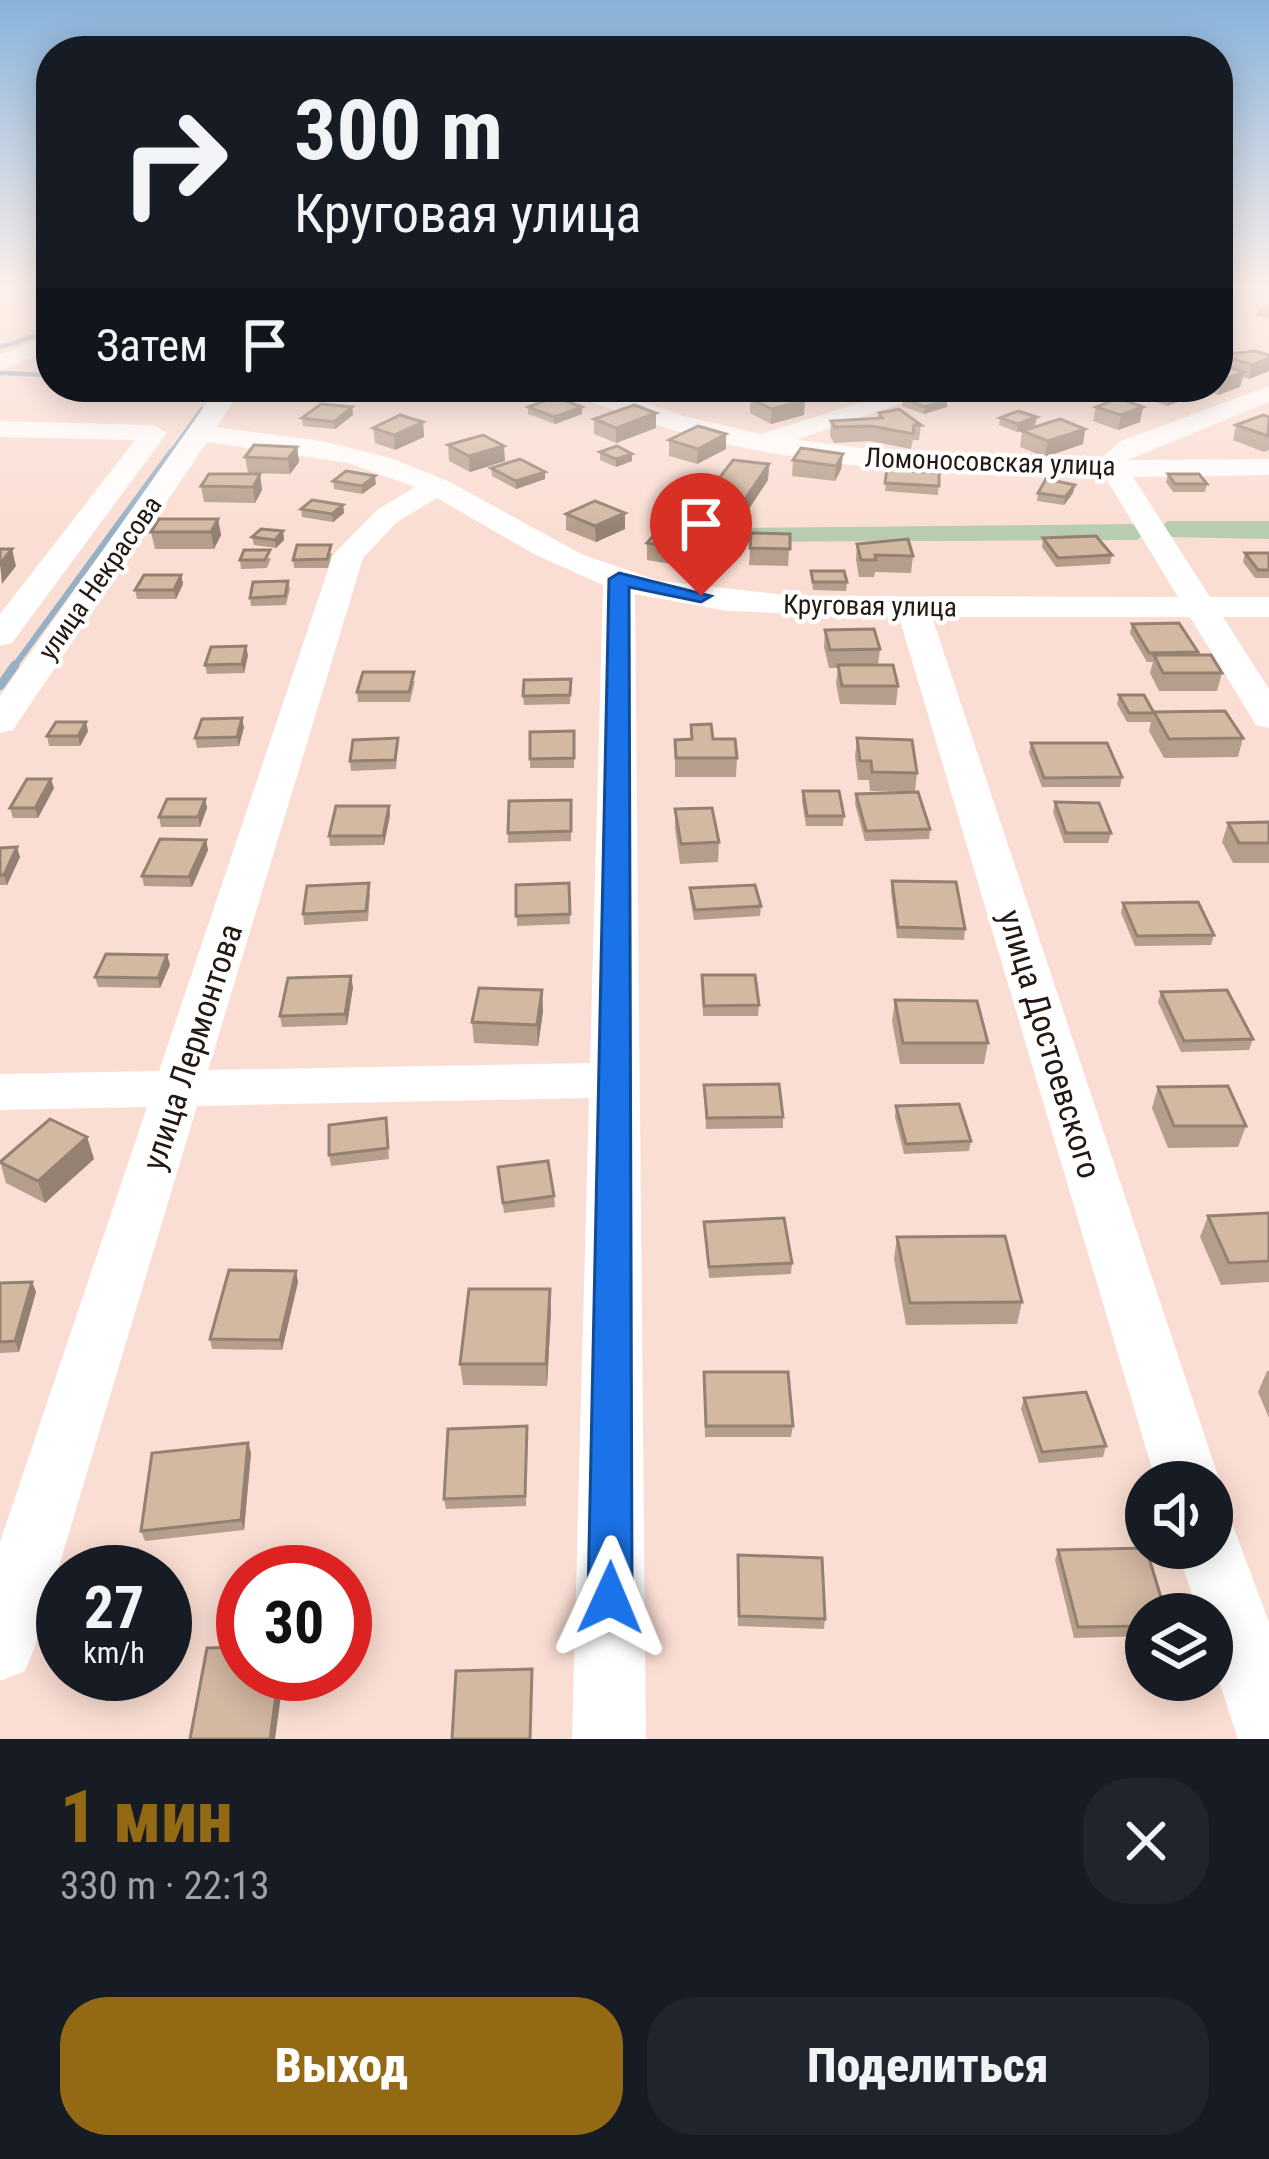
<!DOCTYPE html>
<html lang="ru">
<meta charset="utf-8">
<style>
:root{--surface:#171b24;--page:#20242c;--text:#f1f3f6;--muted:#9ea1a6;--accent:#936914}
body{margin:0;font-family:"Roboto Condensed",sans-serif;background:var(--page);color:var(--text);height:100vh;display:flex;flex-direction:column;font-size:45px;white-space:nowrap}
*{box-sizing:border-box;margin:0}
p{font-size:39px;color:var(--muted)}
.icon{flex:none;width:66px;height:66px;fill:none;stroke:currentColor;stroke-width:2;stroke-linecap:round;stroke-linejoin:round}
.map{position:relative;height:1739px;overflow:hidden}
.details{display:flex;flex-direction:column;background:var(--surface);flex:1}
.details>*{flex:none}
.top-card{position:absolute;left:36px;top:36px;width:1197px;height:366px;border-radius:48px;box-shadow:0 6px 30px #0003;background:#171b24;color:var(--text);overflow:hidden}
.buttons{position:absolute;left:1125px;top:1461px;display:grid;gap:24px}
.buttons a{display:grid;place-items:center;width:108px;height:108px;border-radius:50%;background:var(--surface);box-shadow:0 6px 30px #0003;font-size:60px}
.speed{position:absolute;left:36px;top:1545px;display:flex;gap:24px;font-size:60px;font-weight:700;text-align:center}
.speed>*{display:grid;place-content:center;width:156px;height:156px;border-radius:50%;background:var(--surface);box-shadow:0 6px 30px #0003;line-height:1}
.speed small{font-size:30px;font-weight:400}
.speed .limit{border:18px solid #d22;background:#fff;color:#111}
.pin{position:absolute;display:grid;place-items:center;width:102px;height:102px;color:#fff;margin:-123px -51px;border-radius:50% 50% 50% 0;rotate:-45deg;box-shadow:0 0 12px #0007}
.pin .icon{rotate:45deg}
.me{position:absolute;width:132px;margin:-66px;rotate:1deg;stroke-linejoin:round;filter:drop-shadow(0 0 9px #0008)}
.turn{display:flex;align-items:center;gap:42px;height:252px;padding:0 60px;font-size:54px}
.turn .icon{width:156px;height:156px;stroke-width:2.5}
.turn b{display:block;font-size:84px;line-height:102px}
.then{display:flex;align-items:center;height:114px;padding:0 60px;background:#0003;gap:24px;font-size:45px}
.round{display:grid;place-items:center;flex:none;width:126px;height:126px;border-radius:48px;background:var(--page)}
.overview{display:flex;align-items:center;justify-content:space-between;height:204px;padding:0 60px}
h1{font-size:72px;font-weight:800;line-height:90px;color:var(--accent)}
.primary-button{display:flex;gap:24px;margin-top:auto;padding:24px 60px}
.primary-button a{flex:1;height:138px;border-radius:48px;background:var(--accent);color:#fff;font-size:48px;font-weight:800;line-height:138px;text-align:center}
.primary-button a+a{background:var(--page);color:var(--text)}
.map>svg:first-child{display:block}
</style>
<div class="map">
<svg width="1269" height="1739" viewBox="0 0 1269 1739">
<rect width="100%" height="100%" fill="#fbded3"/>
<!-- green -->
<g fill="#b8ccb1">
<path d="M703,517L748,528L1130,524L1138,525L1143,535L1137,540L705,542L662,529L665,520Z"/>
<path d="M1168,521H1269V539L1169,537L1163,525Z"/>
</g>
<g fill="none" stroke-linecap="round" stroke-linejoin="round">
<!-- stream-far2 -->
<g stroke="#96b0c6" stroke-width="4.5">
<path d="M0,347L51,331"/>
<path d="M0,373L51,375"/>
<path d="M169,455L202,409"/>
</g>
<!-- stream-far1 -->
<path stroke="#96b0c6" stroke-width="6" d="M13,668L171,452"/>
<!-- stream -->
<path stroke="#96b0c6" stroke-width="9" d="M0,686L15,665"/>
<!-- minor -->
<g fill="#fff" fill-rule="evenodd">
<path d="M1254,287L1250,291L1218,301V288Z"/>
<path d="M51,335V350L0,370V355Z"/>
<path d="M1269,386V402L1128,460L1269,459V475L1133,477L1210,597H1269V617H1223L1269,689V728L1256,725L1190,617H932L1220,1482L1212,1500V1482H1156L899,617L727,611L635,594L646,1739H572L589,1098L197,1106L35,1646L25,1671L0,1681V1542L147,1107L0,1110V1074L159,1071L333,555L377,510L415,487L348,463L207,442L13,730L0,733V696L218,387H242L217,427L322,441L391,458L448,481L583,555L660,581L795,596L1178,597L1105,477C944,476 775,470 623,413C604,406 578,400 565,387H600L684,416L761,434L910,387H947L797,440L904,453L1099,460L1121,441ZM437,498L534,554L603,585L590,1063L208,1070L363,558L397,522Z"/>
<path d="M0,421L154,425L167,433L12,643L0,646V614L135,440L0,437Z"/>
<path d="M1212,1517L1233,1526L1269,1622V1739H1238L1212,1660V1614H1198L1177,1548H1212Z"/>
</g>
</g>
<!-- wall -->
<g fill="#b59e8b">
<path d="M1269,305V319L1256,315L1258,309Z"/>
<path d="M1221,355H1269V371L1249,379L1243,377L1240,387L1218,395L1196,387H1218V364Z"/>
<path d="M480,387H517L503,393Z"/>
<path d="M631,387H685V395L666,402Z"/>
<path d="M755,387H789L768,393Z"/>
<path d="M1147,392L1185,393L1183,400L1167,406L1146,399Z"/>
<path d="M903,398L947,400V407L924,414L902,406Z"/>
<path d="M750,399L804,415L771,424L750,413Z"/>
<path d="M352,407L353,415L335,429L303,426L302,418Z"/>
<path d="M528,407H582V414L555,424L528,414Z"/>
<path d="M1096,407L1140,422L1118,430L1093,421Z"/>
<path d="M879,413L921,425L919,440H913L911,449L870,441L834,443L830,436L831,421L878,418Z"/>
<path d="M1269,417V450L1264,452L1233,440L1236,425Z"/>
<path d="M1000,418L1035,425L1017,432L999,425Z"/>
<path d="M594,419L656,428L616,443L594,434Z"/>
<path d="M423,422L424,437L395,450L375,443L373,428Z"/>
<path d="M1085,429L1083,444L1045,457L1020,447L1022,431Z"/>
<path d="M669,440L726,449L697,464L669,456Z"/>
<path d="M448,445L505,461L470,472L449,461Z"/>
<path d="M297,447L299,462L290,474L248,473L245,457Z"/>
<path d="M600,452L632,461L616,467L600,460Z"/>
<path d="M843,454L841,469L835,481L792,476L793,460Z"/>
<path d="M769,464L768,480L744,516L707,510V494Z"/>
<path d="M491,468L545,479L516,489L492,476Z"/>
<path d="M887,469L939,473L938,495L885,491Z"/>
<path d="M260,474L262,490L255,503L204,502L201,486Z"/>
<path d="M1168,474L1207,484L1205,492H1173L1166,482Z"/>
<path d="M333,481L376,484L362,494L334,489Z"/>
<path d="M1038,493H1073L1064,505L1037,501Z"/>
<path d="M343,505L344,513L333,522L302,517L301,509Z"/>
<path d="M625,513V529L596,542L566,530V514Z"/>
<path d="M218,519L221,535L214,549H155L151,532Z"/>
<path d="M283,531L284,540L276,548L254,545L252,537Z"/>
<path d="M751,533L790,534L788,566L749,565Z"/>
<path d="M707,536L706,552L695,568L647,560V543Z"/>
<path d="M1043,538L1112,555L1110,564L1056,567L1042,547Z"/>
<path d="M857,544L913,556L911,573L875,572L874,577H859L856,560Z"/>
<path d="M332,553L328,568H294L293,560Z"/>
<path d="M1245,553H1269V578H1255L1243,562Z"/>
<path d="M271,558L267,568L241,569L240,560Z"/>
<path d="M811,571L847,582L846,591L813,590Z"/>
<path d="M181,575L183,584L176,599H137L135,590Z"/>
<path d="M288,581L290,589L286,605L251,606L250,598Z"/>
<path d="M1132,624L1198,652L1197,655L1222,673L1217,691H1159L1150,673L1153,662H1147L1130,633Z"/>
<path d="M825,630L880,649L878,665L898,686L896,705L840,704L836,683L838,668H829L824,647Z"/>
<path d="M248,655L244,673L207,674L205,665Z"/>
<path d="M571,679L570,704L524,705L523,696Z"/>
<path d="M415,681L410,702H358L357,692Z"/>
<path d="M1119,695L1154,712L1243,738L1238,757L1164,758L1149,731L1151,722H1127L1117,704Z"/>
<path d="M691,725L737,758L736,777H675V740L691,739Z"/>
<path d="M244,727L239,746L197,748L195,738Z"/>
<path d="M88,731L80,746H49L47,736Z"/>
<path d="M574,731V768H530V759Z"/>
<path d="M398,738L396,769L351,771L350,761Z"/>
<path d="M857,738L917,773L915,792L870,791L869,780H858L855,757Z"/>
<path d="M1031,743L1122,777L1120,787H1042L1029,753Z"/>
<path d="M54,788L38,818H13L10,808Z"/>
<path d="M803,791L844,816L843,826H806L802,801Z"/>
<path d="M856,794L930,829L929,839L865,841L855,804Z"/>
<path d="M205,799L207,808L200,827H161L159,817Z"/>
<path d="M571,800V841L508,843V833Z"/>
<path d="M1055,802L1111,833L1108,843H1064L1053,812Z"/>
<path d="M675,809L719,842L718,862L680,864L675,829Z"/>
<path d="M390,815L384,845L330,846L329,836Z"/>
<path d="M1269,822V863H1233L1222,842L1228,823Z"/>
<path d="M206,840L208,850L192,887L144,886L142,876Z"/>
<path d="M0,848L20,857L7,885H0Z"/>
<path d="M892,881L965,929L964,940L897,938L891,891Z"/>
<path d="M569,883L570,924L517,926L516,885Z"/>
<path d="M690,888L761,906L760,916L694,920L690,898Z"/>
<path d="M370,893L368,921L304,925L303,914Z"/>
<path d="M1123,903L1214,935L1211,945L1135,946L1121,913Z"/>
<path d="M167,955L170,965L160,988L98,987L95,977Z"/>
<path d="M702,975L759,1005L758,1016H703Z"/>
<path d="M353,987L347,1025L282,1027L280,1016Z"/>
<path d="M542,990L543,1011L538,1046L474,1043L472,1022Z"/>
<path d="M1161,992L1253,1039L1249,1050L1181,1052L1158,1002Z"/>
<path d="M895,1000L988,1043L984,1064H900L892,1021Z"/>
<path d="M704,1085L783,1117V1128L706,1129Z"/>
<path d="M1158,1087L1246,1126L1238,1147L1168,1148L1152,1108Z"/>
<path d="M896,1106L971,1141L969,1151L904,1154L895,1117Z"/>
<path d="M386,1118L389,1159L331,1166L329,1155Z"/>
<path d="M87,1137L94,1159L45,1203L6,1183L0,1161Z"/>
<path d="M498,1167L554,1196L555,1207L504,1213Z"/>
<path d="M1269,1213V1282L1221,1285L1200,1237L1208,1216Z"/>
<path d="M704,1222L792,1263L791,1274L709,1278Z"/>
<path d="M897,1237L1022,1302L1017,1324L906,1325L894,1259Z"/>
<path d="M32,1282L36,1292L19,1352L0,1353V1283Z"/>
<path d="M298,1282L282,1350L212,1349L210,1339Z"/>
<path d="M551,1311L547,1386L463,1385L460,1364Z"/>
<path d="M1267,1371H1269V1418L1258,1392Z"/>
<path d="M704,1383L793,1426L791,1437H705Z"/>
<path d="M1024,1398L1106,1446L1103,1457L1039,1463L1021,1409Z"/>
<path d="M527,1426L526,1506L446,1509L444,1499Z"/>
<path d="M248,1443L251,1453L244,1530L145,1541L141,1531Z"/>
<path d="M1058,1550L1146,1614V1636L1074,1638L1055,1560Z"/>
<path d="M737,1565L825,1619L824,1629L738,1626Z"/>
</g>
<!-- shaded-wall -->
<g fill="#948171">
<path d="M1229,318L1227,325L1218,328V322Z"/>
<path d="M1269,358V371L1249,379L1252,365Z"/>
<path d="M1244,372L1240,387L1218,395L1222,380Z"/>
<path d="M667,387H685V395L666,402Z"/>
<path d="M768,387H789L768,393Z"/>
<path d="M1185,393L1183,400L1167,406L1169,399Z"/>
<path d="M805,400L804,415L771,424L772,409Z"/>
<path d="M947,400V407L924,414L925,407Z"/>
<path d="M352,407L353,415L335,429L334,422Z"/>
<path d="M582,407V414L555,424L554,417Z"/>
<path d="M1143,407L1140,422L1118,430L1121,415Z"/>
<path d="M656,413V428L616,443V428Z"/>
<path d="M1037,417L1035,425L1017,432L1018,424Z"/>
<path d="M423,422L424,437L395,450L394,435Z"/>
<path d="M1085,429L1083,444L1045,457L1048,441Z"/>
<path d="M726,434V449L697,464L698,449Z"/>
<path d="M504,446L505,461L470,472L469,456Z"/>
<path d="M297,447L299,462L290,474L288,459Z"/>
<path d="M632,454V461L616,467V459Z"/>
<path d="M843,454L841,469L835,481L836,466Z"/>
<path d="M769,464L768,480L744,516L745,499Z"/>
<path d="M545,472V479L516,489V481Z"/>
<path d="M260,474L262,490L255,503L253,487Z"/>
<path d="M375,476L376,484L362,494V486Z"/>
<path d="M1075,485L1073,493L1064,505L1065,497Z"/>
<path d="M343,505L344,513L333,522L332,514Z"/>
<path d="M625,513V529L596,542L595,526Z"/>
<path d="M218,519L221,535L214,549L211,532Z"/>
<path d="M283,531L284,540L276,548L275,540Z"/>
<path d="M707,536L706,552L695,568V551Z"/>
<path d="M12,549L16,566L2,584L0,564Z"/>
<path d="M181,575L183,584L176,599L174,590Z"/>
<path d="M246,646L248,655L244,673L242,664Z"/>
<path d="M242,718L244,727L239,746L237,737Z"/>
<path d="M86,722L88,731L80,746L78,736Z"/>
<path d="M51,779L54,788L38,818L35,808Z"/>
<path d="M205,799L207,808L200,827L198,817Z"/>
<path d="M389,806L390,815L384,845L383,836Z"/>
<path d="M206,840L208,850L192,887L189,877Z"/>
<path d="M17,847L20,857L7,885L4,875Z"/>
<path d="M167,955L170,965L160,988L158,978Z"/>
<path d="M351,976L353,987L347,1025L345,1014Z"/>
<path d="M542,990L543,1011L538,1046L537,1025Z"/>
<path d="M87,1137L94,1159L45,1203L38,1181Z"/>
<path d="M296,1271L298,1282L282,1350L280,1340Z"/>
<path d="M32,1282L36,1292L19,1352L15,1341Z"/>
<path d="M550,1289L551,1311L547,1386L546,1364Z"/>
<path d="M248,1443L251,1453L244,1530L241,1520Z"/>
<path d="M279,1674H284L275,1739H270Z"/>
</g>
<!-- building -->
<g fill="#d3b8a2" stroke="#948171" stroke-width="3">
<path d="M1254,351L1269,355V358L1252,365L1221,355Z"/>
<path d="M1218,364L1244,372L1222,380L1218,379Z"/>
<path d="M1160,387H1167L1185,393L1169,399L1147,392Z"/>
<path d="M783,390L805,400L772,409L750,399Z"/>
<path d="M925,391L947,400L925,407L903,398Z"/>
<path d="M555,397L582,407L554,417L528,407Z"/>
<path d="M1118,398L1143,407L1121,415L1096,407Z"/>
<path d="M321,404L352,407L334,422L302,418Z"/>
<path d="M634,405L656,413L616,428L594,419Z"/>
<path d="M899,409L921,425H914L913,434L872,426L835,427L831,421L882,418L879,413Z"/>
<path d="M1018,411L1037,417L1018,424L1000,418Z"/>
<path d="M400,415L423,422L394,435L373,428Z"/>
<path d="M1263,415L1269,417L1268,436L1236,425Z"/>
<path d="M1060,419L1085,429L1048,441L1022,431Z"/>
<path d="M698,426L726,434L698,449L669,440Z"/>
<path d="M483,435L504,446L469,456L448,445Z"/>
<path d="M254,445L297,447L288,459L245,457Z"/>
<path d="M617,446L632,454L616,459L600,452Z"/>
<path d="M801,448L843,454L836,466L793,460Z"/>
<path d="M520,459L545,472L516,481L491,468Z"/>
<path d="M733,460L769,464L745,499L707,494Z"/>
<path d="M887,469L939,473V486L885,483Z"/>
<path d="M346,471L375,476L362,486L333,481Z"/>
<path d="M209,474H260L253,487L201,486Z"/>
<path d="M1168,474H1199L1207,484H1175Z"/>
<path d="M1046,479L1075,485L1065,497L1038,493Z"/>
<path d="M312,500L343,505L332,514L301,509Z"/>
<path d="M595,501L625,513L595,526L566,514Z"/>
<path d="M159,519H218L211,532H151Z"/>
<path d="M660,528L707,536L695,551L647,543Z"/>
<path d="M261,529L283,531L275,540L252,537Z"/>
<path d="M751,533L790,534V549L750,548Z"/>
<path d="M1096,536L1112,555L1058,558L1043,538Z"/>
<path d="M908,539L913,556L875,555L876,560H861L857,544Z"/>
<path d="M297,545H331L327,559L293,560Z"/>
<path d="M0,549H12L0,564Z"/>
<path d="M244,550H270L265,560H240Z"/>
<path d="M1245,553H1269V570H1258Z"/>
<path d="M811,571H844L847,582H813Z"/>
<path d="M144,575H181L174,590H135Z"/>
<path d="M288,581L285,596L250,598L253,582Z"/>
<path d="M1179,623L1198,652L1149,653L1132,624Z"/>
<path d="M874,629L880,649L830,650L825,630Z"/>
<path d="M246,646L242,664L205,665L211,647Z"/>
<path d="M1154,655H1211L1222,673H1163Z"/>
<path d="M838,665H893L898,686H842Z"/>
<path d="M363,672H414L409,692H357Z"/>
<path d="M571,679L570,695L523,696L524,680Z"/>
<path d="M1119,695H1144L1154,713H1129Z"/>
<path d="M1225,711L1243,738L1169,739L1154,712Z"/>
<path d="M242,718L237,737L195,738L202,719Z"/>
<path d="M56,722H86L78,736H47Z"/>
<path d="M711,724L713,739H735L737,758H676L675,740L692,739L691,725Z"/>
<path d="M574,731V758L530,759V732Z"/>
<path d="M398,738L395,760L350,761L353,740Z"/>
<path d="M857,738L912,740L917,773L872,772L871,761H860Z"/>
<path d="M1031,743H1107L1122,777L1044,778Z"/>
<path d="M27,779H51L35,808H10Z"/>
<path d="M803,791H839L844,816H807Z"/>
<path d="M918,792L930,829L866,831L856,794Z"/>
<path d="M167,799H205L198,817H159Z"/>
<path d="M571,800V831L508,833L509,801Z"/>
<path d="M1055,802L1099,803L1111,833H1066Z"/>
<path d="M336,806H389L383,836H329Z"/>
<path d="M712,808L719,842L681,844L675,809Z"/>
<path d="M1269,822V843H1239L1228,823Z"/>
<path d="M160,839L206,840L189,877L142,876Z"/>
<path d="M17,847L4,875H0V848Z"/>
<path d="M892,881L956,882L965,929L898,927Z"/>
<path d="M369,883L366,911L303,914L307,886Z"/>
<path d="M569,883L570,914L516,916V885Z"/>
<path d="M755,885L761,906L695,910L690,888Z"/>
<path d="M1198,902L1214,935L1137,936L1123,903Z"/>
<path d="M106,954L167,955L158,978L95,977Z"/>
<path d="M702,975H755L759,1005L704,1006Z"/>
<path d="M351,976L345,1014L280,1016L288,978Z"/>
<path d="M479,988L542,990L537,1025L472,1022Z"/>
<path d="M1227,990L1253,1039L1184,1041L1161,992Z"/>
<path d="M895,1000L977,1001L988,1043H903Z"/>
<path d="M779,1084L783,1117L707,1118L704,1085Z"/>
<path d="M1228,1086L1246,1126H1174L1158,1087Z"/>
<path d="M959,1104L971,1141L906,1144L896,1106Z"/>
<path d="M386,1118L388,1148L329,1155V1125Z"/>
<path d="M50,1119L87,1137L38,1181L0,1162Z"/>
<path d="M548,1161L554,1196L503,1203L498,1167Z"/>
<path d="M1269,1213V1261L1229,1263L1208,1216Z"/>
<path d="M784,1218L792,1263L709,1267L704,1222Z"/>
<path d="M1005,1236L1022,1302L910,1303L897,1237Z"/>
<path d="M229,1270L296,1271L280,1340L210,1339Z"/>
<path d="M32,1282L15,1341L0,1342V1283Z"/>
<path d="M469,1289H550L546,1364H460Z"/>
<path d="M704,1372H788L793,1426H706Z"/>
<path d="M1086,1392L1106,1446L1042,1452L1024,1398Z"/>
<path d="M527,1426L525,1496L444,1499L448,1429Z"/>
<path d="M248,1443L241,1520L141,1531L152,1453Z"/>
<path d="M1146,1548L1166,1614H1146V1626L1078,1627L1058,1550Z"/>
<path d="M738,1555L822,1558L825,1619L739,1616Z"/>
<path d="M243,1647V1674H279L270,1739H190L207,1648Z"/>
<path d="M532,1669L530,1739H452L456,1671Z"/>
</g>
<!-- sky -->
<linearGradient id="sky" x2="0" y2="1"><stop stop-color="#87b2da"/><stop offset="0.54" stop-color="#fdf0eb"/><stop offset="1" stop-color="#fdf0eb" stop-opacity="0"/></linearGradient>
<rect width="1269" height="530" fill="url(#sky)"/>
<!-- route -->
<path fill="#1a73e8" stroke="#114b97" stroke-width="3" d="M619,573L711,596L701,602L629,587L632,1598L626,1613L610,1619L595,1613L588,1598L609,579Z"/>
<g text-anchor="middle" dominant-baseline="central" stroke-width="9" stroke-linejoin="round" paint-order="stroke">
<!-- far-street labels -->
<g font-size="27" fill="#241813" stroke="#fff">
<text transform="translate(990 462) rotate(2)">Ломоносовская улица</text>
<text transform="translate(100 578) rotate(-55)">улица Некрасова</text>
<text transform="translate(870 606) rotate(1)">Круговая улица</text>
</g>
<!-- street labels -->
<g font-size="33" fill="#241813" stroke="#fff">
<text transform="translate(1050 1044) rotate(73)">улица Достоевского</text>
<text transform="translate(192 1047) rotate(-72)">улица Лермонтова</text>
</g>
</g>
</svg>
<div class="buttons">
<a><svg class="icon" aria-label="sound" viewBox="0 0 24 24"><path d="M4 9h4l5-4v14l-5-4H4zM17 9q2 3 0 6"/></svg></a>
<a><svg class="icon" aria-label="layers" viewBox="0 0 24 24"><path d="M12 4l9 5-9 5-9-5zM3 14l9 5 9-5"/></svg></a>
</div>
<div class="speed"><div>27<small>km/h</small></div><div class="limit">30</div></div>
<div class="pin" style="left:701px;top:596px;background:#d93025"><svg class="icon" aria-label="arrive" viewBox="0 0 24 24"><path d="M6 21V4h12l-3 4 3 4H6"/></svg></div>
<svg class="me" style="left:610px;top:1598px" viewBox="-20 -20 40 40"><path d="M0-17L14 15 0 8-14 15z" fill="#1a73e8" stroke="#fff" stroke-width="4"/></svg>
<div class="top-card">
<div class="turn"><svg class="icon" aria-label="right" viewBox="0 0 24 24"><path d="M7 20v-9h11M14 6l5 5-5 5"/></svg><div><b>300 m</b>Круговая улица</div></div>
<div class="then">Затем<svg class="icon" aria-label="arrive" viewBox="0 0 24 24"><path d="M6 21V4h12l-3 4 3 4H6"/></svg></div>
</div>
</div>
<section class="details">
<div class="overview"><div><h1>1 мин</h1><p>330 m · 22:13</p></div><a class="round"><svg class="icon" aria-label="close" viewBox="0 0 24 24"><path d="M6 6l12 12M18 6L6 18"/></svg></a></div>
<div class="primary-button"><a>Выход</a><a>Поделиться</a></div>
</section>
